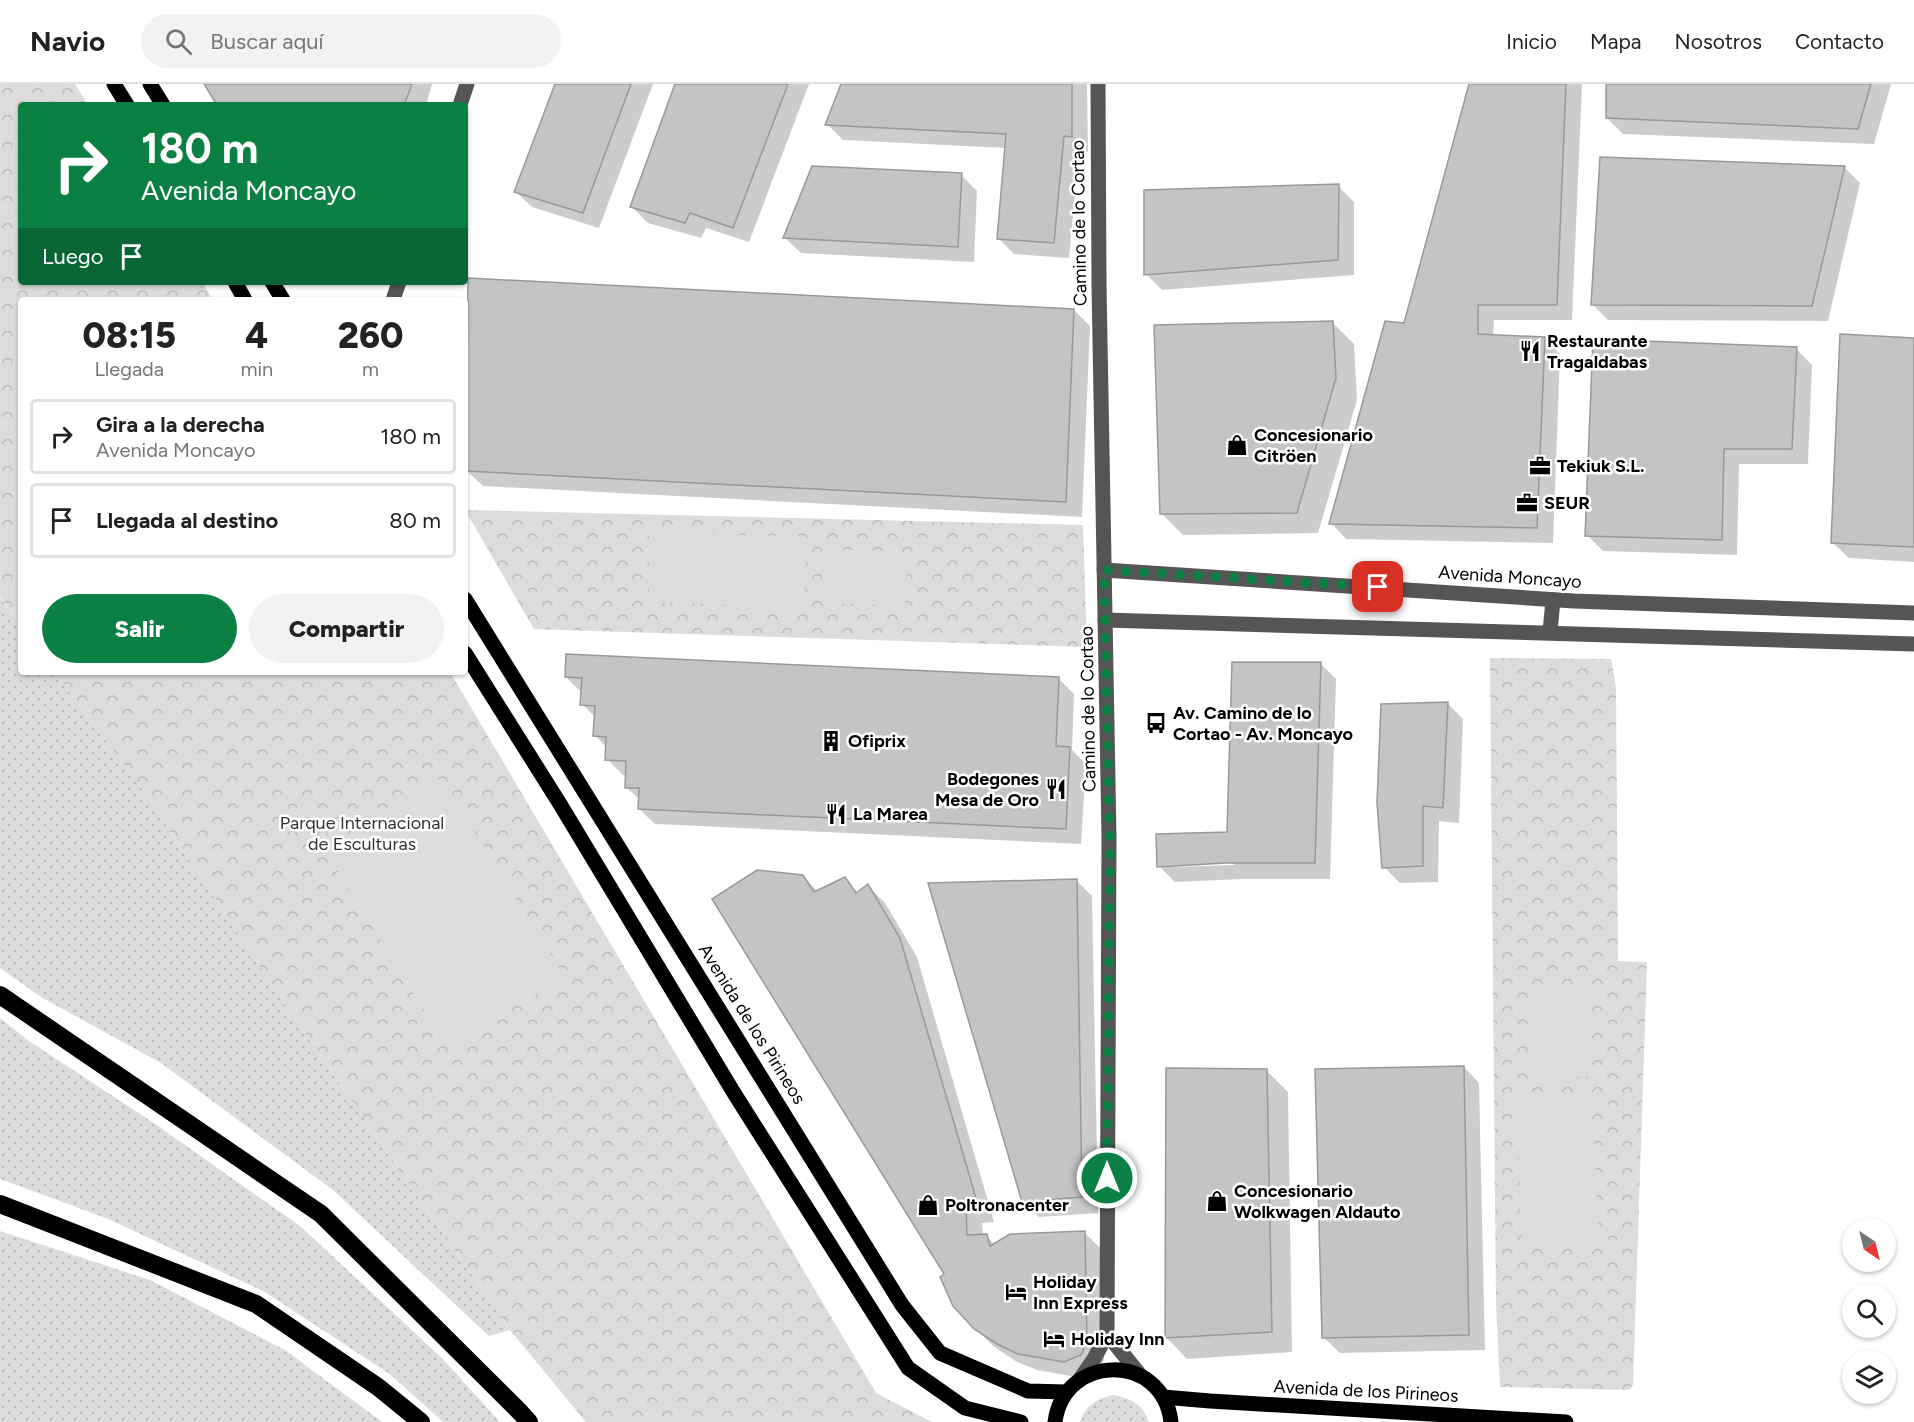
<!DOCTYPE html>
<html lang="es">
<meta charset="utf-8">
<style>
:root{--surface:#fff;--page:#f2f2f2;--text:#222;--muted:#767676;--line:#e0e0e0;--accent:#0b8043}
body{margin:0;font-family:Figtree,sans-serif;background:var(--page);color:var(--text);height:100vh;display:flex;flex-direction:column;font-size:22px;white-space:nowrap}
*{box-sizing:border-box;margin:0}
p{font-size:20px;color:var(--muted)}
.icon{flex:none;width:33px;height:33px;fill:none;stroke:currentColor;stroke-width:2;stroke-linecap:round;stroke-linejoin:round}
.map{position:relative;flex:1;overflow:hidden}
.details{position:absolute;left:18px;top:213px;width:450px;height:378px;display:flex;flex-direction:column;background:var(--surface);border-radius:6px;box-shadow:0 2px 4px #0004}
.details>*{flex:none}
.top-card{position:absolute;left:18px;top:18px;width:450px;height:183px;border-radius:6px;box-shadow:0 2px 4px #0004;background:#0b8043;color:#fff;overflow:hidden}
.needle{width:39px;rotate:145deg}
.buttons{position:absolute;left:1842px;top:1134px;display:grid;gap:12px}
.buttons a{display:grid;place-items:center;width:54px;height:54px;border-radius:50%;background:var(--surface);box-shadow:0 2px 4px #0004;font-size:30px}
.pin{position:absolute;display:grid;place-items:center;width:51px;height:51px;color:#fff;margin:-26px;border-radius:12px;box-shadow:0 3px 9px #0006}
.me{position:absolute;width:66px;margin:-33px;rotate:0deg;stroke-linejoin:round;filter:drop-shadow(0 0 4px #0008)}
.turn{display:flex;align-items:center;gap:21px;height:126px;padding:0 24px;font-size:27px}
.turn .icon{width:78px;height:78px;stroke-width:2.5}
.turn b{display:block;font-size:42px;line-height:51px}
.then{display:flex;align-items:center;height:57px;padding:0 24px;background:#0003;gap:12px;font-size:22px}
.eta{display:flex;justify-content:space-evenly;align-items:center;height:102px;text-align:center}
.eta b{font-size:36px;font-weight:800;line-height:42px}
.primary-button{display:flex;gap:12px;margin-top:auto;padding:12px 24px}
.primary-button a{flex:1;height:69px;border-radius:36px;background:var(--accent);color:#fff;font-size:24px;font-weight:800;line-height:69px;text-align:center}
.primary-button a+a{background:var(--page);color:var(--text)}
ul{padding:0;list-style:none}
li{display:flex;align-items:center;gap:18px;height:75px;margin:0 12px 9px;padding:0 12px;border:3px solid var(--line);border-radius:6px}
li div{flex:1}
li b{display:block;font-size:22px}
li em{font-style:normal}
header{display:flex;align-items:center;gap:36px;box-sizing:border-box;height:84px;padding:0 30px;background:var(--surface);border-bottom:2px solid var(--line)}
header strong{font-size:28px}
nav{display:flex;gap:33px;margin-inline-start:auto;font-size:21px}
.search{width:420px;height:54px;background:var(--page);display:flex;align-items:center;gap:15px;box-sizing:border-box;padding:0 21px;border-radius:33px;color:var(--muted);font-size:22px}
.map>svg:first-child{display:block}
</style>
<header>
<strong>Navio</strong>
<div class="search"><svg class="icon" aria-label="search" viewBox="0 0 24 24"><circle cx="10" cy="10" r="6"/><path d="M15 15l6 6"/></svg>Buscar aquí</div>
<nav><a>Inicio</a><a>Mapa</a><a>Nosotros</a><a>Contacto</a></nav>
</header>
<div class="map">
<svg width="1914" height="1338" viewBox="0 0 1914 1338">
<defs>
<pattern id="grass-dots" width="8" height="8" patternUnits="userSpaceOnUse" patternTransform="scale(1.5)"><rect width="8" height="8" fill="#dcdcdc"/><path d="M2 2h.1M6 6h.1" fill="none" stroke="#bbb" stroke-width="1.8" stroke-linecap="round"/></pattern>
<pattern id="park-crowns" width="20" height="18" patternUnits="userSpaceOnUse" patternTransform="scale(1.5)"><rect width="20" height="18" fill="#dcdcdc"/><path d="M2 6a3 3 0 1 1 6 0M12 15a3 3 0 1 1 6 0" fill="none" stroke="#bbb"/></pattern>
</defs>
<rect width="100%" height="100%" fill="#fff"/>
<!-- grass -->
<g fill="url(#grass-dots)">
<path d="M0,513L21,542V588H54L141,703L284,919L510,1246L489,1252L333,1106L161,979L41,913L0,884Z"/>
<path d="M0,934L29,957L155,1040L300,1142L443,1275L500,1338H443L391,1291L265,1208L106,1134L0,1095Z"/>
<path d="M0,1147L150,1196L285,1266L382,1338H0Z"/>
<path d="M1113,1311C1130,1314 1143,1320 1149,1338H1080C1085,1322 1096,1315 1113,1311Z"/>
</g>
<!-- park -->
<g fill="url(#park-crowns)">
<path d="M0,0H75L88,21H21V198H202L211,213L208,216H21V542L0,512Z"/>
<path d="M465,426L1083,441L1087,563L534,545Z"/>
<path d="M1490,574L1611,575L1616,603L1618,877L1647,878L1633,1301L1629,1306L1500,1303L1496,1218Z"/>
<path d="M54,588H450L876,1309L932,1338H586L510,1246L284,919L141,703Z"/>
</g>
<!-- garden -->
<g fill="#dcdcdc">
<path d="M649,448L806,453L804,524L649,518Z"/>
<path d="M822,465L907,468L905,522L822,519Z"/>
<path d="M441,694L564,892L448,965L324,765Z"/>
<path d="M1588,900L1589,992L1530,997L1528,903Z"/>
<path d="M1591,1009L1599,1155L1522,1157L1516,1011Z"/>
</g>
<!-- shadow -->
<g fill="#0003" fill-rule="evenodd">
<path d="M206,0H432L426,21H219Z"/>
<path d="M557,0H653L599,144L532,123L516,108Z"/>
<path d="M676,0H809L749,158L706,144L701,154L648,139L632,123Z"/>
<path d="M843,0H1087L1088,68H1079L1069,174L1014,170L998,154L1006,64L843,56L827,40Z"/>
<path d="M1470,0H1582L1572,236H1494L1493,252L1544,254L1560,270L1553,459L1346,455L1331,439L1405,240Z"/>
<path d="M1607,0H1891L1874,60L1623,50L1607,34Z"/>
<path d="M1844,83L1860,99L1828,237L1608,236L1592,220Z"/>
<path d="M961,91L977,107L974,178L801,169L785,154Z"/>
<path d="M1338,102L1354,118V191L1162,206L1146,190Z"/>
<path d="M1074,226L1090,242L1082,433L483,402L467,387Z"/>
<path d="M1333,239L1354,260L1357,316L1318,449L1183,451L1162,430Z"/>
<path d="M1914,256V478L1849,474L1833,459Z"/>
<path d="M1796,265L1812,281L1808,380H1739L1737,471L1603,467L1587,451Z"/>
<path d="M1320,579L1336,595L1330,795H1243L1175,798L1159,782L1229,749ZM1234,778V781L1172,783V780Z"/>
<path d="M566,593L1058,594L1074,610L1072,666L1086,680L1081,760L655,740L639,725L640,716L626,703L627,691H623L607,675V664L595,651L596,634L582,620V609Z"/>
<path d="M1447,619L1463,635L1459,739L1439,737L1438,798L1400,799L1384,783Z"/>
<path d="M802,792L818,808L844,795L858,809L868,802L885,819L917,873L994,1138L982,1139L983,1152H986L995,1161L1085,1149L1102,1166L1104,1276L1098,1288L1082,1294L1037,1286L1017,1278L993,1262L975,1244L946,1191Z"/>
<path d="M1076,796L1092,812L1098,1129L1039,1133L1023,1117Z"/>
<path d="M1464,983L1479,999L1485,1266L1340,1269L1324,1254Z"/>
<path d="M1267,987L1288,1008L1292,1268L1187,1275L1166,1253Z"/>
</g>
<!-- building -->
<g fill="#c4c4c4" stroke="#999" stroke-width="1.5">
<path d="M204,0H412L404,21H217Z"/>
<path d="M555,0H631L583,129L514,108Z"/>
<path d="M675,0H788L733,144L690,129L685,139L630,123Z"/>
<path d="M841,0H1072V53L1064,52L1054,159L997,155L1006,50L825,41Z"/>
<path d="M1469,0H1566L1557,221H1478V250L1545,253L1537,444L1329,440L1385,237L1404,239Z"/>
<path d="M1606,0H1871L1858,45L1606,34Z"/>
<path d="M1600,73L1845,82L1812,222L1591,221Z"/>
<path d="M812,82L962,89L958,163L783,154Z"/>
<path d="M1339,100L1338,176L1144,191V106Z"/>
<path d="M468,194L1074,225L1066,418L466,387Z"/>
<path d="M1333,237L1336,294L1297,429L1160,430L1154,241Z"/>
<path d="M1840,250L1914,254V463L1831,459Z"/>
<path d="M1593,255L1797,263L1792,365H1724L1722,456L1585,452Z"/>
<path d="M566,570L1059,593L1056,662L1070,663L1066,745L638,725L639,704H625L626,677L605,676L606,653L593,652L595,622L580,621L582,594L565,593Z"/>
<path d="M1232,578H1321L1315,779H1226L1157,783L1156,750L1227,748Z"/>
<path d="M1448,618L1443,724L1423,722V782L1382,784L1377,719L1381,620Z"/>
<path d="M757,786L803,791L814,808L845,793L856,809L868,800L900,854L978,1121L966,1122L967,1151L987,1150L990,1162L1010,1150L1085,1147L1087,1258L1081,1271L1064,1278L1018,1270L999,1261L974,1245L953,1222L940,1193L944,1190L712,815Z"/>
<path d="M1077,795L1082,1113L1022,1118L928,799Z"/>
<path d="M1464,982L1469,1251L1322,1254L1315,985Z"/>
<path d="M1166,984L1267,985L1272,1248L1165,1254Z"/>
</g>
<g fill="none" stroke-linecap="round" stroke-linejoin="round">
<!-- minor -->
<g stroke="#555" stroke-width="15">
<path d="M460,21L467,0"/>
<path d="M393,216L399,198"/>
<path d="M1104,486L1574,517L1914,529"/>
<path d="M1105,536L1914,560"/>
<path d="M1550,548L1553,516"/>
<path d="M1107,1250L1140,1291"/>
<path d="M1080,1295L1094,1275L1107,1250L1109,752L1099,201L1098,0"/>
</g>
<!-- major -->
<g stroke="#000" stroke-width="15">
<path d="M114,0L127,21"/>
<path d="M150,0L163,21"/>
<path d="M235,198L245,216"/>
<path d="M272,198L283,216"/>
<path d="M465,515L902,1221L940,1269L1028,1307L1066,1308"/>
<path d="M465,569L560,720L734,1009L908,1284L965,1324L1021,1338"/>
<path d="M1163,1313L1210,1317L1566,1338"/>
<path d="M1055,1338C1064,1269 1163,1268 1171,1338"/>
</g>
<!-- highway -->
<g stroke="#000" stroke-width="18">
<path d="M0,911L321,1130L520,1328L529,1338"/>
<path d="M0,1120L256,1220L378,1303L421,1338"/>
</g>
</g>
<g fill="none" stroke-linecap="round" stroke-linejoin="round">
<!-- route -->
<path stroke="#0b8043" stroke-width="10" stroke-dasharray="0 18" d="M1107,1094L1110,764L1104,486L1378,503"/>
</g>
<!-- icons -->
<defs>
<symbol id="restaurant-bare" viewBox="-9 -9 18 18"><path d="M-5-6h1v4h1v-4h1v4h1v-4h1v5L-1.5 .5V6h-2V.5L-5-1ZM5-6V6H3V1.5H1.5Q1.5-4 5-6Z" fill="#000" stroke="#fff" stroke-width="2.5" paint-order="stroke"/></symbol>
<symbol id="shop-bare" viewBox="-9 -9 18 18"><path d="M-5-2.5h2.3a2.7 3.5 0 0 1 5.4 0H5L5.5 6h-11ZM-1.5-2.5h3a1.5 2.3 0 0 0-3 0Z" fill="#000" stroke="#fff" stroke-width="2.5" paint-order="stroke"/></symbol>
<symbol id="office-bare" viewBox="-9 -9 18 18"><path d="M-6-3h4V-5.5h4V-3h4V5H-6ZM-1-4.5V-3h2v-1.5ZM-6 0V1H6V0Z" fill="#000" stroke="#fff" stroke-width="2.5" paint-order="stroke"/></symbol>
<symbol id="bus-bare" viewBox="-9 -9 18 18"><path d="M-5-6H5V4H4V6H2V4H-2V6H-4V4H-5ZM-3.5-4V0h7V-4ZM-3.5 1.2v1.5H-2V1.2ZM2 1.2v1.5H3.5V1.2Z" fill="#000" stroke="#fff" stroke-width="2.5" paint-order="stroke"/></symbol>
<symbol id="building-bare" viewBox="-9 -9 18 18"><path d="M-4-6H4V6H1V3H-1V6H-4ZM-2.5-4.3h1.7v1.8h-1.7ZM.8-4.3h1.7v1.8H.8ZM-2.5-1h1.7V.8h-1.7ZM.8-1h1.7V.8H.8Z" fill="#000" stroke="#fff" stroke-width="2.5" paint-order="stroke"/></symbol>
<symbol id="hotel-bare" viewBox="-9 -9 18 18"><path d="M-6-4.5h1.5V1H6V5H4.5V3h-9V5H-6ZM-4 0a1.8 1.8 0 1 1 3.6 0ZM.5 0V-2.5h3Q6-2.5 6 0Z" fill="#000" stroke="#fff" stroke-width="2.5" paint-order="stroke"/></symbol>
</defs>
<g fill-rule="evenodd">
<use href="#restaurant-bare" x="1515" y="252" width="30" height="30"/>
<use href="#shop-bare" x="1222" y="346" width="30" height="30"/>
<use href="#office-bare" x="1525" y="367" width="30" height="30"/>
<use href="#office-bare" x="1512" y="404" width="30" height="30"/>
<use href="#bus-bare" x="1141" y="624" width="30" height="30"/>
<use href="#building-bare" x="816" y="642" width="30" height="30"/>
<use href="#restaurant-bare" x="1041" y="690" width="30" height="30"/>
<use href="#restaurant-bare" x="821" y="715" width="30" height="30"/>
<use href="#shop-bare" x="1202" y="1102" width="30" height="30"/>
<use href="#shop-bare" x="913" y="1106" width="30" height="30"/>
<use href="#hotel-bare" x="1001" y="1193" width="30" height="30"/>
<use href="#hotel-bare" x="1039" y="1240" width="30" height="30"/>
</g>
<g text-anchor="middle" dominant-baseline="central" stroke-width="5" stroke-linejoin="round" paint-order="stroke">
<!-- street labels -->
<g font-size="18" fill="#000" stroke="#fff">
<text transform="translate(1079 139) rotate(-91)">Camino de lo Cortao</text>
<text transform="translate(1510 493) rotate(4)">Avenida Moncayo</text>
<text transform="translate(1088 625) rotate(-91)">Camino de lo Cortao</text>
<text transform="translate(752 940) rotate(58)">Avenida de los Pirineos</text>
<text transform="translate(1366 1307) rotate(3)">Avenida de los Pirineos</text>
</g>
<!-- poi labels -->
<g font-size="18" font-weight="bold" fill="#000" stroke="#fff" text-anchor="start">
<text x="1547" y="257">Restaurante<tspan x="1547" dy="21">Tragaldabas</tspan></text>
<text x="1254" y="351">Concesionario<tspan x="1254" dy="21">Citröen</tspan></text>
<text x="1557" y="382">Tekiuk S.L.</text>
<text x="1544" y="419">SEUR</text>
<text x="1173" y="629">Av. Camino de lo<tspan x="1173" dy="21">Cortao - Av. Moncayo</tspan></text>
<text x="848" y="657">Ofiprix</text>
<text x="1039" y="695" text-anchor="end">Bodegones<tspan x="1039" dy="21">Mesa de Oro</tspan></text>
<text x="853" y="730">La Marea</text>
<text x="1234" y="1107">Concesionario<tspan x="1234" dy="21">Wolkwagen Aldauto</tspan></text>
<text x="945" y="1121">Poltronacenter</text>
<text x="1033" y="1198">Holiday<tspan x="1033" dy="21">Inn Express</tspan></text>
<text x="1071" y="1255">Holiday Inn</text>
</g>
<!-- park labels -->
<g font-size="18" fill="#333" stroke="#fff">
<text x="362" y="739">Parque Internacional<tspan x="362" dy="21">de Esculturas</tspan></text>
</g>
</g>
</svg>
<div class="buttons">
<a><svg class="needle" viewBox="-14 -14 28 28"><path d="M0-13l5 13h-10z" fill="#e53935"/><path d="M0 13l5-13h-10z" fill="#767676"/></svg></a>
<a><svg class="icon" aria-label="search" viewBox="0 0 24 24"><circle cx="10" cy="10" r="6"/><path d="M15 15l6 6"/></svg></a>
<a><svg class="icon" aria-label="layers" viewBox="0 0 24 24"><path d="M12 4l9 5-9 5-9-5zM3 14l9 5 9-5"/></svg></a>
</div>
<div class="pin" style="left:1378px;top:503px;background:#d93025"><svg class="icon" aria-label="arrive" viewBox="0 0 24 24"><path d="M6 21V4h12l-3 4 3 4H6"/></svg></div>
<svg class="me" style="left:1107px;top:1094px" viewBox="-20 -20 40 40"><circle r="17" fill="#0b8043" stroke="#fff" stroke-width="3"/><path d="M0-11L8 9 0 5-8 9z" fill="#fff"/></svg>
<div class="top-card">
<div class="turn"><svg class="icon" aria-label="right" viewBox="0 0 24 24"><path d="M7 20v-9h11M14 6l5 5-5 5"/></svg><div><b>180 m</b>Avenida Moncayo</div></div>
<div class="then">Luego<svg class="icon" aria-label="arrive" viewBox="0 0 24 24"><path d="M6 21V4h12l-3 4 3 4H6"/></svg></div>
</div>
<section class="details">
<div class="eta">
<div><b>08:15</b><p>Llegada</p></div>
<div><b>4</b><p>min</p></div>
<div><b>260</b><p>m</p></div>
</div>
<ul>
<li><svg class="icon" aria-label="right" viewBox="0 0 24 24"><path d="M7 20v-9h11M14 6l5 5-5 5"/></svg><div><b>Gira a la derecha</b><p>Avenida Moncayo</p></div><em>180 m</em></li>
<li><svg class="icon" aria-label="arrive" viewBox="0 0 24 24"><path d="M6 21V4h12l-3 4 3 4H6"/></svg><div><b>Llegada al destino</b></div><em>80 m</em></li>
</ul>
<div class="primary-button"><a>Salir</a><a>Compartir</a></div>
</section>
</div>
